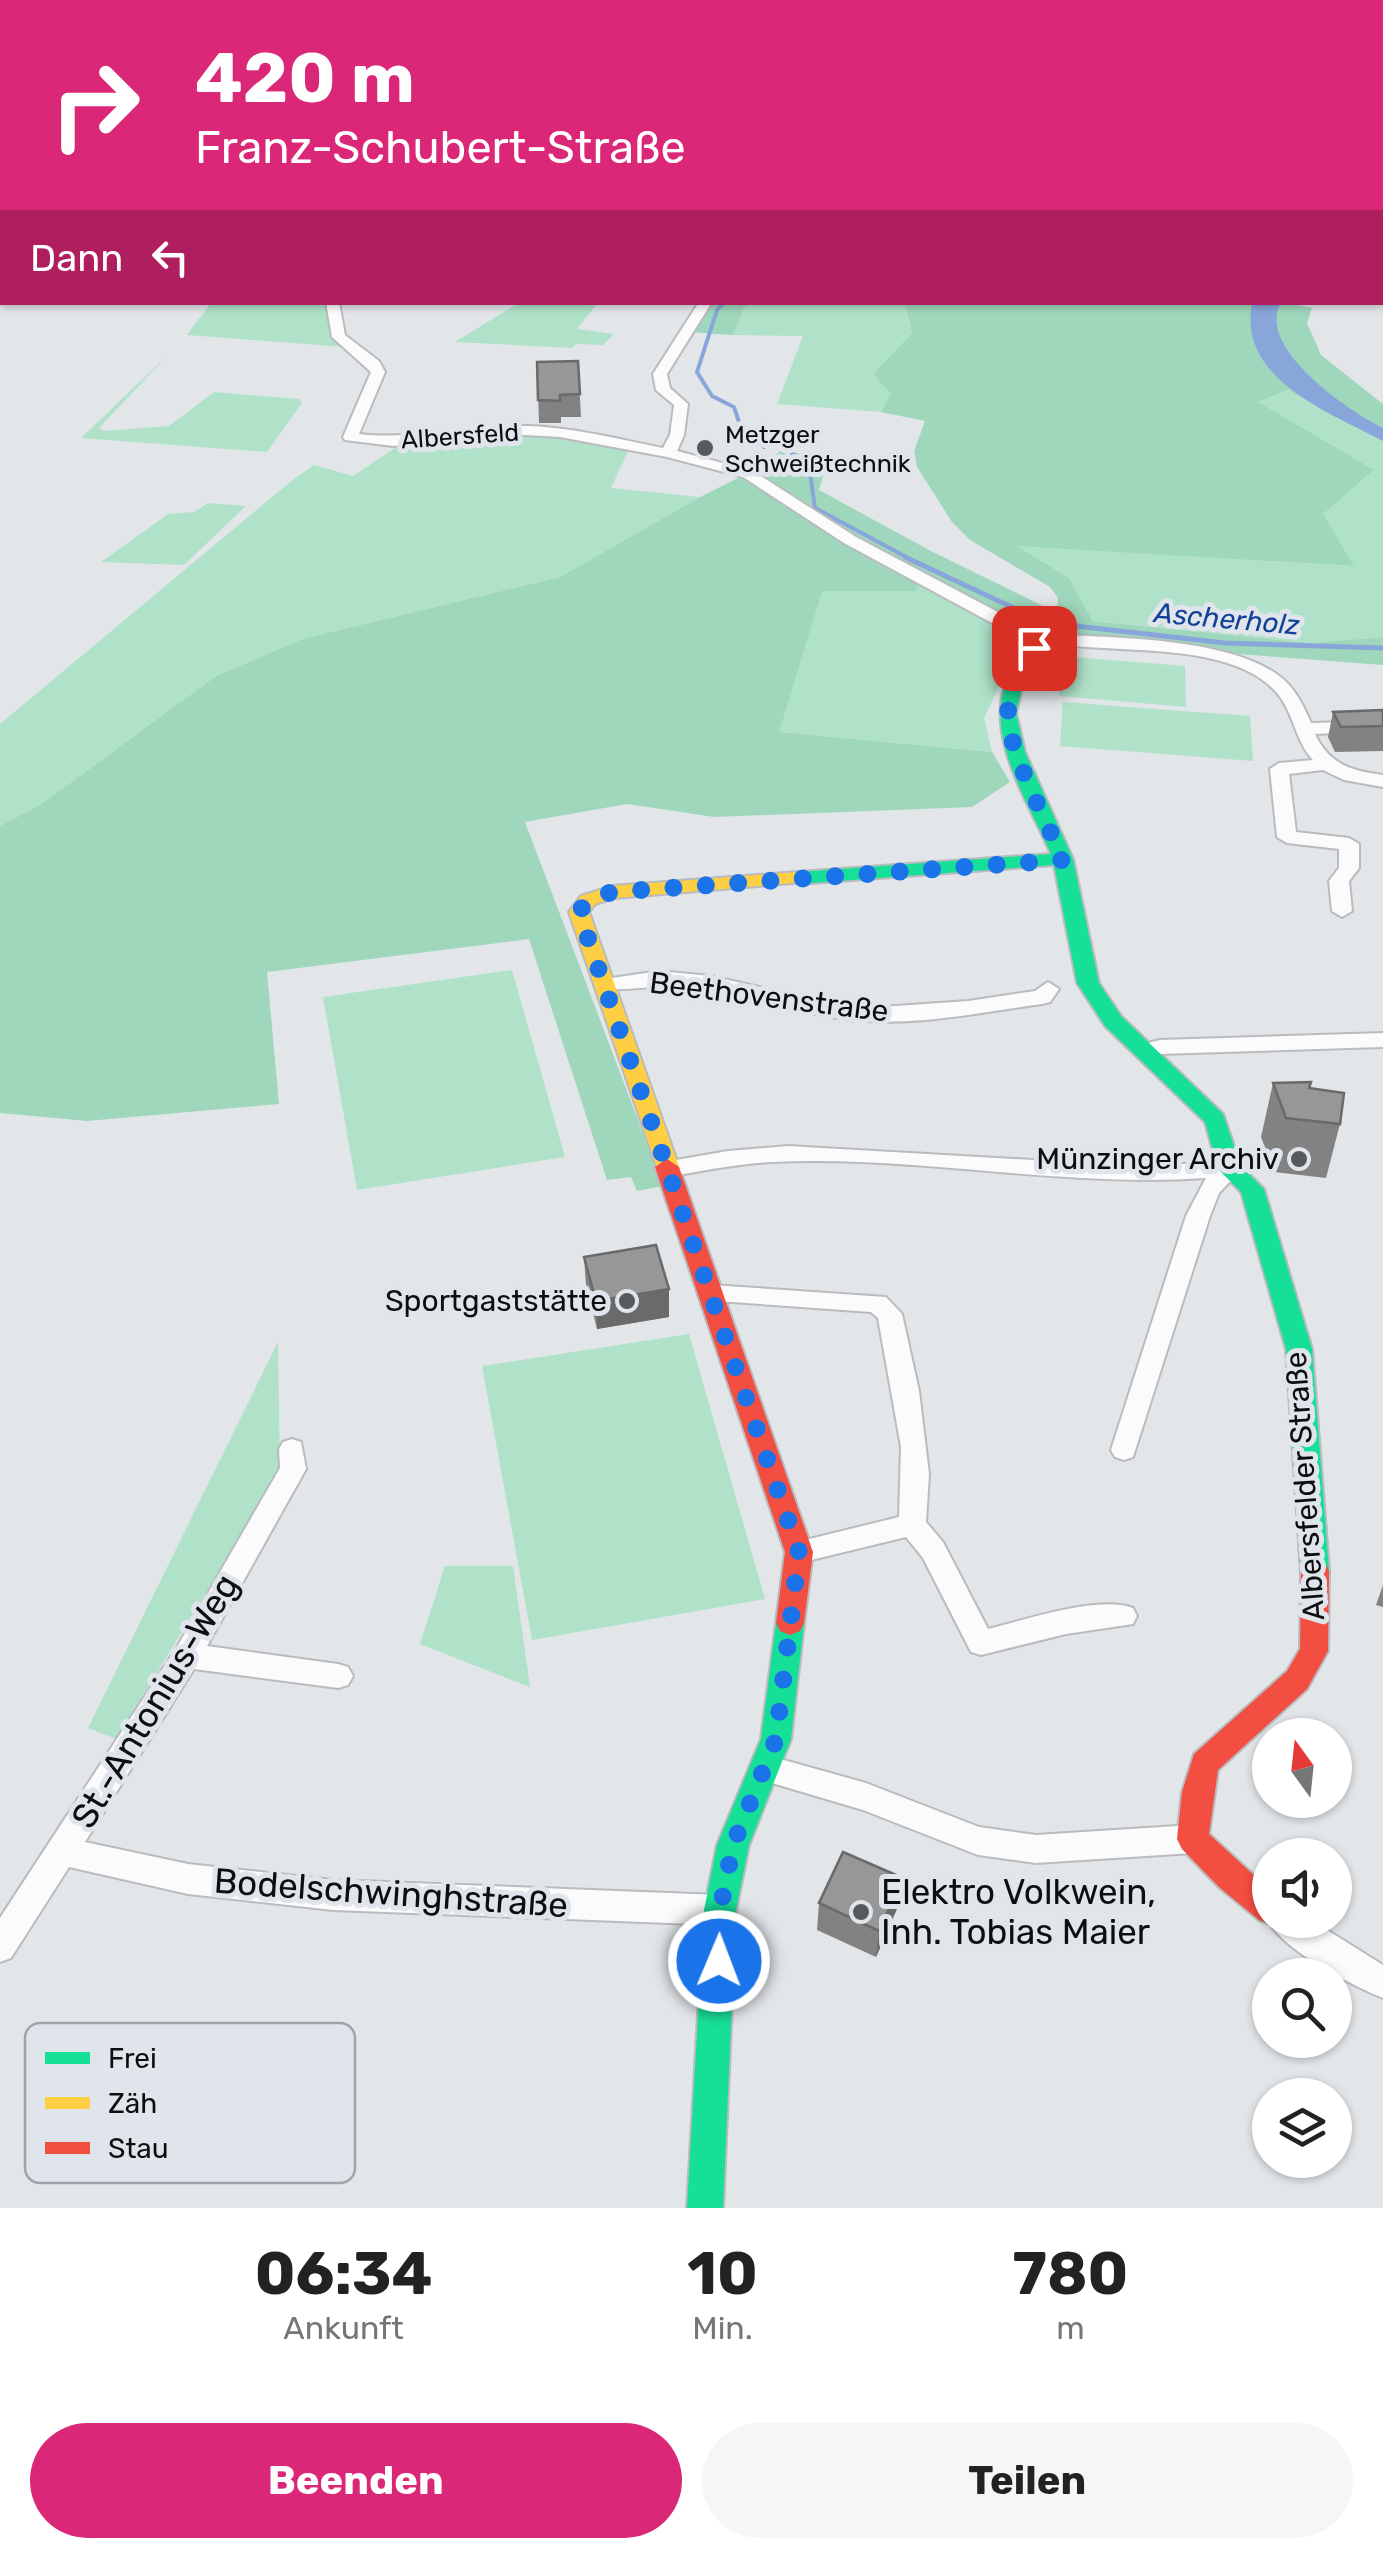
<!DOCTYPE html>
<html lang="de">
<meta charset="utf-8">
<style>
:root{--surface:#fff;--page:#f6f6f6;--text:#222;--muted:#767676;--accent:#db2777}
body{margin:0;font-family:Rubik,sans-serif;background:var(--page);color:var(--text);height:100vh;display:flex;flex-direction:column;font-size:38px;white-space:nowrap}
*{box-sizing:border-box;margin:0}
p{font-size:32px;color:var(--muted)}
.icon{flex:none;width:55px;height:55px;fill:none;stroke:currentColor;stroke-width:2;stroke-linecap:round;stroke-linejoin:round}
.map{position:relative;height:2208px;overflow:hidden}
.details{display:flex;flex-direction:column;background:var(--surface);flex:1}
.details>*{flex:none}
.banner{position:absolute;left:0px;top:0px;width:1385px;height:305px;box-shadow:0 2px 8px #0004;background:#db2777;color:#fff;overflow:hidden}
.needle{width:65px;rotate:345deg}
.buttons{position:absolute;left:1252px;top:1718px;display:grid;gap:20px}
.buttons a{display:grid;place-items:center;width:100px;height:100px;border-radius:50%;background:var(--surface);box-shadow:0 2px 8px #0004;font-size:50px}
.pin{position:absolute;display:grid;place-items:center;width:85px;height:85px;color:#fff;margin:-42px;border-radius:20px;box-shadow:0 5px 15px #0006}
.me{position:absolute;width:110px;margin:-55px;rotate:1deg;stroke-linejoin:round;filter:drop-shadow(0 0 8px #0008)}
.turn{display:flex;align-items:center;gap:35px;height:210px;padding:0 30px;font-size:45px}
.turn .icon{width:130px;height:130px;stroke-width:2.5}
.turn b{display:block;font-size:70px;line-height:85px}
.then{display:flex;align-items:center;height:95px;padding:0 30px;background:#0003;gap:20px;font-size:38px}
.eta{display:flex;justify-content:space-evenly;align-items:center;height:170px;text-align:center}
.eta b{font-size:60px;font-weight:700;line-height:70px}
.cta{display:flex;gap:20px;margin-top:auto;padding:20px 30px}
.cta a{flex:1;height:115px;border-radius:60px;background:var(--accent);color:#fff;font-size:40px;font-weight:700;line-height:115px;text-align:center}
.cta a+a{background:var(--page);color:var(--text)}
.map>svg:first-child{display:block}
</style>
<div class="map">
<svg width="1383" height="2208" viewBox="0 0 1383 2208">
<rect width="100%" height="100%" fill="#e3e6e9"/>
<!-- green -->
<g fill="#afe2c9">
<path d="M520,302L596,305L577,329L614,334L603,345L576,344L572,348L455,342Z"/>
<path d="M752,302L905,303L912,333L873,374L892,394L881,412L777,404L803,336L733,335L744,308Z"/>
<path d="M211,303H328L330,330L345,347L187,335Z"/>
<path d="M167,356L99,428L105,431L169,426L214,392L299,399L302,403L267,452L81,438Z"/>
<path d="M1288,390L1383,441V637L1310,643L1093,621L1069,578L1015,545L1352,566L1322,514L1373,471L1258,402Z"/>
<path d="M534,433L628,451L611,488L700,497L560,577L302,639L216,676L43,803L0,826V724L290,482L314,465L353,476L398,446Z"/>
<path d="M208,503L246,506L184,565L101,562L168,514L194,512Z"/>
<path d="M921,578L1022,632L1021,641L984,718L992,752L778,732L821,591H915Z"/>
<path d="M1062,656L1185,666L1186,707L1059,696Z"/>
<path d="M1063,702L1250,716L1253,761L1060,746Z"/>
<path d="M512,970L565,1157L357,1190L323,997Z"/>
<path d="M689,1334L765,1599L532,1640L482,1366Z"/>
<path d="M278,1342L280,1472L116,1739L88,1728Z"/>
<path d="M445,1566H513L530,1687L420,1644Z"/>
</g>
<!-- forest -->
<g fill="#9fd7bc">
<path d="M1282,302L1312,308L1307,323L1321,355L1383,404V441L1288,390L1258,402L1374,470L1323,514L1354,566L1017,546L1069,578L1093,621L1310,643L1383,637V665L1042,639L920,578L916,591H822L779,732L992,752L1010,782L972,807L714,817L627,804L525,822L663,1186L637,1191L631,1177L607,1180L529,939L267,972L279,1104L87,1121L0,1113V826L43,803L216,676L302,639L560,577L700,497L762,466L780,451L824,473L819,490L929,550L1057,613L1058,598L1050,587L970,540L952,522L917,467L914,451L925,421L881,412L891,394L873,374L912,333L905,303Z"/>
<path d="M706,303H752L744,308L733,335L686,332Z"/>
</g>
<!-- water -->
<path fill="#89a6da" d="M1252,303H1281C1255,347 1348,411 1383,428V441C1329,412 1237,379 1252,303Z"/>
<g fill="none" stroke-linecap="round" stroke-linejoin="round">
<!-- stream-far1 -->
<g stroke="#89a6da" stroke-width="4">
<path d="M724,302L717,310L697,372L712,396L734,407L741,428L764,447"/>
<path d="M792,454L808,459L815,508L910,559"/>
</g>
<!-- stream -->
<g stroke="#89a6da" stroke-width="5">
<path d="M905,557L1037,619"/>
<path d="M1067,625L1225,643L1383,648"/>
</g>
<defs>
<g id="street">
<rect x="0" y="59" width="2" height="6"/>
<rect x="1382" y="70" width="1" height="6"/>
<path d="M326,302H339L345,335L379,361L385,372L359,434C409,440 457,427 508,426C560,424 612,438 663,448L670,435L674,405L656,390L653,374L699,302H712L667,374L670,388L688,404L684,435L677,451L753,471L856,537L1028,628L1044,634C1108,638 1241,636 1287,683C1298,694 1305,709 1311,723L1383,721V731L1315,734C1329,764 1351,771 1383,775V787L1344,780L1323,770L1289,774L1296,832L1349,838L1359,844V868L1349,881L1352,911L1342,917L1332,911L1329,881L1339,868V849L1287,843L1277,837L1270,769L1279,763L1313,760C1295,741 1294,712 1276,692C1224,633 1087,660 1016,636L844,543L743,477L667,457L560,437L508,434L393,446L345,440L343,437L371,372L332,337Z"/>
<path d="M659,971L711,976L820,1001L867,1008L968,1001L1035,991L1048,982L1059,989L1050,1002L1042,1004C976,1013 909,1028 842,1019C789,1011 738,989 684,985C664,984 605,995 594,985L605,979Z"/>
<path d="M1383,1033V1047L1160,1054L1143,1058L1132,1051L1135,1046L1160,1040Z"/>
<path d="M788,1146L1120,1165L1238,1163L1242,1169L1219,1193L1210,1216L1133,1457L1124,1460L1115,1457L1111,1450L1186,1216L1206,1178C1061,1188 917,1155 772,1162C737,1164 702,1171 667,1177L655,1169L659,1163L728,1151Z"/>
<path d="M712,1285L886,1297L902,1314L919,1391L929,1474L926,1522L943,1542L988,1629C1026,1620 1097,1595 1133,1608L1137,1616L1133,1624L1066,1634L981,1655L971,1652L923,1558L906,1537L799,1563L789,1560L785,1552L789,1544L899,1517L901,1447L878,1318L871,1312L703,1300L700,1294L703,1288Z"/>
<path d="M292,1439L301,1442L306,1469L207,1646L338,1664L348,1667L353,1676L348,1685L338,1688L194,1669L85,1842L188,1864L333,1880L720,1895L731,1899L736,1910L731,1921L720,1925L333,1910L188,1894L69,1867L11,1958L0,1962V1918L177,1647L280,1468L279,1449L283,1442Z"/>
<path d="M766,1755L866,1783L979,1827L1036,1835L1193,1825L1204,1829L1209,1839L1204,1849L1193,1853L1036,1863L978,1855L863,1810L755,1778L751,1768L755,1758Z"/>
<path d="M1270,1915V1920H1311L1383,1965V1998C1353,1986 1281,1949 1268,1920Z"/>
</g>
<g id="fast">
<rect x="1382" y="30" width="1" height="7"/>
<path d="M1042,634L1050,639L1024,679L1016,713L1025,752L1073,859L1099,983L1121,1016L1223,1114L1241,1166L1264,1189L1312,1349L1329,1571L1325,1579L1315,1582L1305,1579L1301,1571L1286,1349L1241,1192L1218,1169L1205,1122L1105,1026L1077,983L1054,865L798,884L788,878L798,872L1051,854C1029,803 985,738 1006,682C1011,666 1026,650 1036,635Z"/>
<path d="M790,1611L800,1615L804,1623L791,1739L749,1845L736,1910L723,2208H687L704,1910L717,1845L761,1739L776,1623L780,1615Z"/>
</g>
<g id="slow">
<path d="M1361,0H1371L1373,2H1363Z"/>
<rect x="0" y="66" width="2" height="6"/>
<path d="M798,872L805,874L808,878L805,882L614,898L595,904L589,912L679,1167L675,1173H659L569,912L581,896L612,886Z"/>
</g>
<g id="jam">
<path d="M667,1159L679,1167L813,1552L804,1623L800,1631L790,1635L780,1631L776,1623L785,1552L655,1167Z"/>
<path d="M1315,1560L1325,1563L1329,1571L1328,1651L1307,1689L1218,1770L1209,1834L1270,1890V1920H1280L1270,1924L1259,1920L1220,1888L1182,1849L1177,1839L1182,1792L1194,1754L1287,1671L1300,1649L1301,1571L1305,1563Z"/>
</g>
</defs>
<!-- street casing -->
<use href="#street" stroke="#b9bbbe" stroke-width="4"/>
<!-- fast casing -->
<use href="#fast" stroke="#b9bbbe" stroke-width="4"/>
<!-- slow casing -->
<use href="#slow" stroke="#b9bbbe" stroke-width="4"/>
<!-- jam casing -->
<use href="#jam" stroke="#b9bbbe" stroke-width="4"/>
<!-- street -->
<use href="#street" fill="#fbfbfc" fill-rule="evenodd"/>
<!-- fast -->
<use href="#fast" fill="#16e098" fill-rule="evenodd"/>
<!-- slow -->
<use href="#slow" fill="#ffcf43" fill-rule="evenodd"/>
<!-- jam -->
<use href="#jam" fill="#f24e42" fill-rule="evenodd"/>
</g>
<!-- wall -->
<g fill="#828282">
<path d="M578,361L581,417H561V423H539L537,362Z"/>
<path d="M1383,710V751L1335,752L1328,737L1333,712Z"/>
<path d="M1273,1083L1309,1088L1340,1124L1326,1178L1274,1172L1261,1137Z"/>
<path d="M584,1257L669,1317L597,1329L586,1285Z"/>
<path d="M1383,1585V1607L1376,1605Z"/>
<path d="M903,1878L899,1904L876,1957L817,1930L819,1903Z"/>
</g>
<!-- shaded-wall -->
<g fill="#6a6a6a">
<path d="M669,1289V1317L597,1329L596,1301Z"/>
<path d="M903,1878L899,1904L876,1957L879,1931Z"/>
</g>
<!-- building -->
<g fill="#979797" stroke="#6a6a6a" stroke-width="2.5">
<path d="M578,361L580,394L560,395V401L538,400L537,362Z"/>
<path d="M1383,710V726L1341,727L1333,712Z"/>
<path d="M1311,1082L1309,1088L1344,1093L1340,1124L1286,1118L1273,1083Z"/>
<path d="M656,1245L669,1289L596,1301L584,1257Z"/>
<path d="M843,1852L903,1878L879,1931L819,1903Z"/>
</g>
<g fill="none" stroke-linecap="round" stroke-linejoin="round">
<!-- route -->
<path stroke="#1a73e8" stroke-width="18" stroke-dasharray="0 32.4" d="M719,1961L720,1910L733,1845L776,1739L799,1552L579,912L588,900L612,892L1063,860C1048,823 1007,750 1008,713C1008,689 1023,667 1034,648"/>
</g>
<!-- markers -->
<g fill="#575a5c" stroke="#e0e5ec" stroke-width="4">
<circle cx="705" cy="448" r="10"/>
<circle cx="1299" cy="1159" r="10"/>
<circle cx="627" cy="1301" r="10"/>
<circle cx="861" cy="1912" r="10"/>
</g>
<g text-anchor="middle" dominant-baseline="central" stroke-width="10" stroke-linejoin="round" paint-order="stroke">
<!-- far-poi labels -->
<g font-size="25" fill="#0c0e10" stroke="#e0e5ec" text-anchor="start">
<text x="725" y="434">Metzger<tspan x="725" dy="29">Schweißtechnik</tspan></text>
</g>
<!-- far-street labels -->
<g font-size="25" fill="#0c0e10" stroke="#e0e5ec">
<text transform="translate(460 436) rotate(-4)">Albersfeld</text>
</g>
<!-- far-water labels -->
<g font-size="28" font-style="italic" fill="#124297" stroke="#e0e5ec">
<text transform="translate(1227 619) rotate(5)">Ascherholz</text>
</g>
<!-- street labels -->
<g font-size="30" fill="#0c0e10" stroke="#e0e5ec">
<text transform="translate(769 997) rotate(7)">Beethovenstraße</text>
<text transform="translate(1305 1486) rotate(-94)">Albersfelder Straße</text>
</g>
<!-- poi labels -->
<g font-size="30" fill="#0c0e10" stroke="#e0e5ec" text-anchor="end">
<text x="1279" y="1159">Münzinger Archiv</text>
<text x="607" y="1301">Sportgaststätte</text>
</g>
<!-- near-street labels -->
<g font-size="35" fill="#0c0e10" stroke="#e0e5ec">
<text transform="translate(155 1701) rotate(-59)">St.-Antonius-Weg</text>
<text transform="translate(391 1893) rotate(4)">Bodelschwinghstraße</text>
</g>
<!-- near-poi labels -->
<g font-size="35" fill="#0c0e10" stroke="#e0e5ec" text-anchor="start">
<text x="881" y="1892">Elektro Volkwein,<tspan x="881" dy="40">Inh. Tobias Maier</tspan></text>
</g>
</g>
<!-- legend -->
<rect x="25" y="2023" width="330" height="160" rx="15" fill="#e0e5ec" stroke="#a0a4aa" stroke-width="2.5"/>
<rect x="45" y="2052" width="45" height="12" fill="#16e098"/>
<rect x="45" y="2097" width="45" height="12" fill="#ffcf43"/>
<rect x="45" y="2142" width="45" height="12" fill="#f24e42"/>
<g font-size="28" fill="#0c0e10">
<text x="108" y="2068">Frei</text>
<text x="108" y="2113">Zäh</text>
<text x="108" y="2158">Stau</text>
</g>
</svg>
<div class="buttons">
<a><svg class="needle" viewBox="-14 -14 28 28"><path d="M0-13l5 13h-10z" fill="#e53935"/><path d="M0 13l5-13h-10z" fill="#767676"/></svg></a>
<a><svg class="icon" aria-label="sound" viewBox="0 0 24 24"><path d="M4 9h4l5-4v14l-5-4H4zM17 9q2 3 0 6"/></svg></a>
<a><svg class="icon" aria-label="search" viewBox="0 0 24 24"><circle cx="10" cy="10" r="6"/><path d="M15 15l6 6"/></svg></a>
<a><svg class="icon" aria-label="layers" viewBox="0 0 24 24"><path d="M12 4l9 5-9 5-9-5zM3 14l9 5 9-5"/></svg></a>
</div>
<div class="pin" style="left:1034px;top:648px;background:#d93025"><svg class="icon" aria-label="arrive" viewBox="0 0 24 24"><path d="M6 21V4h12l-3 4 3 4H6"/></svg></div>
<svg class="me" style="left:719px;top:1961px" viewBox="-20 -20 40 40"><circle r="17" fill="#1a73e8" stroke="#fff" stroke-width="3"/><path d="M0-11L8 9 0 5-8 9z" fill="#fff"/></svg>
<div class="banner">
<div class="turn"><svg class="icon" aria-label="right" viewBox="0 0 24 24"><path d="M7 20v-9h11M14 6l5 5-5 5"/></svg><div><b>420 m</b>Franz-Schubert-Straße</div></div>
<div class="then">Dann<svg class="icon" aria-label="left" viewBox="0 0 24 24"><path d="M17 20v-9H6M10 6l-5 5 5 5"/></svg></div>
</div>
</div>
<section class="details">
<div class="eta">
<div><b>06:34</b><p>Ankunft</p></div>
<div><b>10</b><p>Min.</p></div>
<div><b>780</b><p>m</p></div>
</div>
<div class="cta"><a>Beenden</a><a>Teilen</a></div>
</section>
